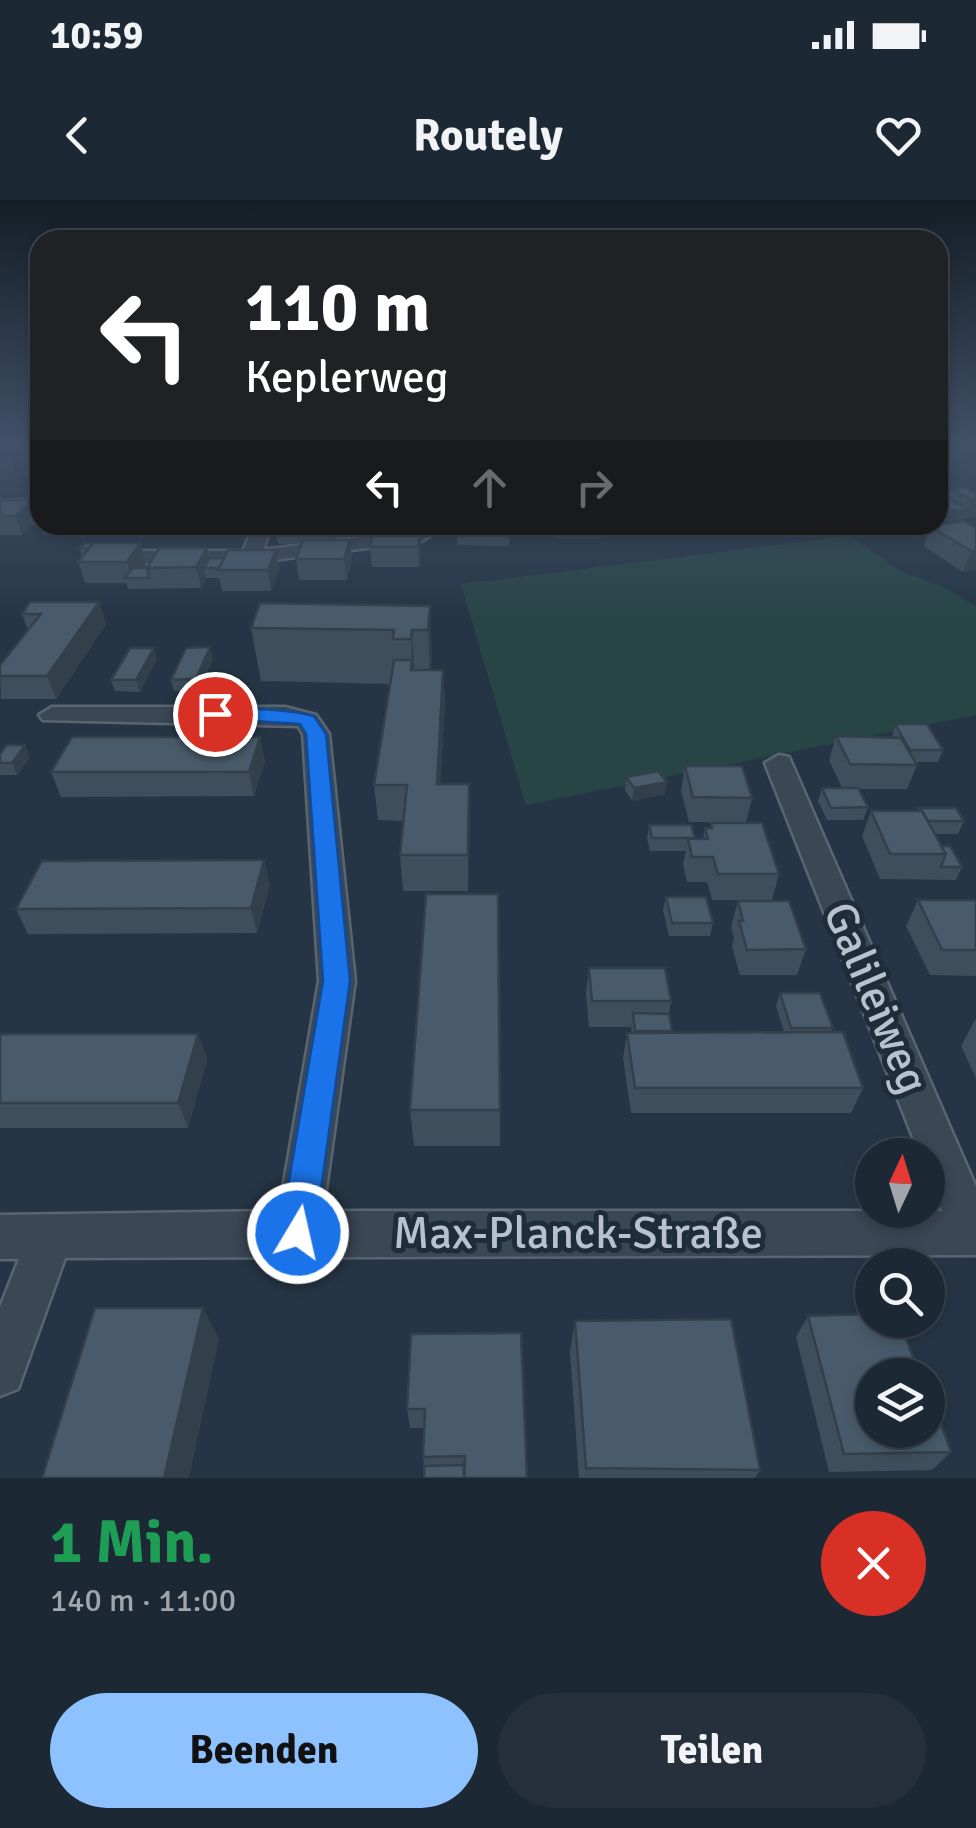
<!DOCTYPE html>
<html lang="de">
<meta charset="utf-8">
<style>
:root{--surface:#1c2834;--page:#25303c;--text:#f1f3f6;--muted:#a0a6ac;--line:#3a444f;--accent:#8dc2fe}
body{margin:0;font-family:Signika,sans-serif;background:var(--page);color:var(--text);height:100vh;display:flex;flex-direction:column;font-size:38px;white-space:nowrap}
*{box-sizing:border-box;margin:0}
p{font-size:32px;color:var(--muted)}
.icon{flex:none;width:55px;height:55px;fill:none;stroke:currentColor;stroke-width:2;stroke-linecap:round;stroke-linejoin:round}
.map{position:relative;height:1278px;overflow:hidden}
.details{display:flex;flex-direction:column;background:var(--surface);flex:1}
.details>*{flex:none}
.hud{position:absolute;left:30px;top:30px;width:918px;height:305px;border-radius:30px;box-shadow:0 5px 15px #0003,0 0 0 2px var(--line);background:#202124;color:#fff;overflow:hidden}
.needle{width:65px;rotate:4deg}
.controls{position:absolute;left:855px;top:938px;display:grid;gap:20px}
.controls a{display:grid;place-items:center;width:90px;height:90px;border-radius:50%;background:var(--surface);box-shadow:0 5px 15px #0003,0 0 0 2px var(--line);font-size:50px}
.pin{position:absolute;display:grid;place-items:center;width:85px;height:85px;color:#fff;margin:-42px;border:5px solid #fff;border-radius:50%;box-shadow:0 2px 10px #0007}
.me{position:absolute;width:110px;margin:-55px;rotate:9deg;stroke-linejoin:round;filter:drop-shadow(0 0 8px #0008)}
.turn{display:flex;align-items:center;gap:35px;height:210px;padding:0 50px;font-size:45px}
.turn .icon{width:130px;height:130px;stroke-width:2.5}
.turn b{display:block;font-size:70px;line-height:85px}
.lanes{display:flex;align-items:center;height:95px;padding:0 50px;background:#0003;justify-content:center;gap:50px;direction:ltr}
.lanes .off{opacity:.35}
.round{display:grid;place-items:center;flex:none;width:105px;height:105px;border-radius:52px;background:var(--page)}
.overview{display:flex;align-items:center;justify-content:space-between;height:170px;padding:0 50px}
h1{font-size:60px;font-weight:700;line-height:75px;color:#1e9e55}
.primary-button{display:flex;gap:20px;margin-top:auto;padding:20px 50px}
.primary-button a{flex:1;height:115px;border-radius:60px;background:var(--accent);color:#111;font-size:40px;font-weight:700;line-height:115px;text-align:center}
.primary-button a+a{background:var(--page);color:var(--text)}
.status{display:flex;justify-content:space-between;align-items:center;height:70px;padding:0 50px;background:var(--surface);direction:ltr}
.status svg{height:28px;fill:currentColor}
header{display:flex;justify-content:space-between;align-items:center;height:130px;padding:0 50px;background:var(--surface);font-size:45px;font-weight:700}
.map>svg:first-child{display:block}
</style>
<div class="status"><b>10:59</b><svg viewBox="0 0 49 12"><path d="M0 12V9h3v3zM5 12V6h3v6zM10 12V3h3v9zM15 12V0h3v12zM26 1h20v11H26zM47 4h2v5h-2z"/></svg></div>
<header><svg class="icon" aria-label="back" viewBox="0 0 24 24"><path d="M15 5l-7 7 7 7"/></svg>Routely<svg class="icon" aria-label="heart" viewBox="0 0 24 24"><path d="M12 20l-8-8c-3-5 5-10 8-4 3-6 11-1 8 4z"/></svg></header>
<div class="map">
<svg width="976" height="1278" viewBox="0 0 976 1278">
<rect width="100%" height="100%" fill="#263545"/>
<!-- green -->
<path fill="#284546" d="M850,336L901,371L945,388L976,406V515L526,605L461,384Z"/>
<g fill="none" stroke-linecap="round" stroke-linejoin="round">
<defs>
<g id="street">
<path d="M40,300V310L0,311V301Z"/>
<path d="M254,325H272L263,350L422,329L431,335L422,341L250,363H124L114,357L124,351H243Z"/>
<path d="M52,507H285L316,515L329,534L355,781L323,1011H942L928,974V955H920L765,563L779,555L789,557L976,987V1055L65,1058L18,1189L0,1196V1107L19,1059H0V1015L279,1011L319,781L303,534L298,526L43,520L39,515Z"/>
</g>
</defs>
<!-- street casing -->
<use href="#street" stroke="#596571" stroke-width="5"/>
<!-- street -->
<use href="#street" fill="#3a4754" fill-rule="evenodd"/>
</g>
<!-- wall -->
<g fill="#3f4e5c">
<path d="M40,263V283H29L26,273Z"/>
<path d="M951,289L973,292L976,317L938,323V300L948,298Z"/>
<path d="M0,300H32L35,309L40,307V325H95L88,335H43L40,325H32L22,335H0Z"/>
<path d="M964,321L976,370L963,372L924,346L930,326Z"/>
<path d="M109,325H160L154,333H111Z"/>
<path d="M176,325H233L229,334H219L218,330H177Z"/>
<path d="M280,325L334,335L333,340H350L352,361L347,380H299L296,359L301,344H278L276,334Z"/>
<path d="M509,325V346L457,345V335Z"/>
<path d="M553,325H621L620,332H604L602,325L601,338H555Z"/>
<path d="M420,329L421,349L419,367H372L370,347Z"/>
<path d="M84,343L146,363L143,368L207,348L209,358H224L276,350L279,371L271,391H222L219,378H206L201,388L128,389L126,383H85L78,362L82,357L80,348Z"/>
<path d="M99,402L106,424L56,499H1L0,465L28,430L22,414Z"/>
<path d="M430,406L431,470H443L445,503L440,584H469L468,691H403L400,655L403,621L378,620L374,585L390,484L261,481L251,428Z"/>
<path d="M157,459L140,492L115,491L111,480Z"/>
<path d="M213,459L199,491H174L171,480Z"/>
<path d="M895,524L943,550L938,562H915L917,565L907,589H858L868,607L863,620H827L818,601L822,588H842L829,560L836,536L892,538Z"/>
<path d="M0,554L30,557L17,575H0Z"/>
<path d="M265,561L254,596L61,597L51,572Z"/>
<path d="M685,566L752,598L746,622H689L681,591Z"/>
<path d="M626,577L665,594L632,601L625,590Z"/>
<path d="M918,608L964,621L958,634H935L941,646L962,667L956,680L880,679L862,636L871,611H917Z"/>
<path d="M711,623L779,674L772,700H712L707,682H687L683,664L686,651H650L647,638L649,625L695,639H703L705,628H710Z"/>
<path d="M264,660L270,685L257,733L28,734L16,709Z"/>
<path d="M666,697L713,723L710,736H669L663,710Z"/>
<path d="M918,700H976V776L930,775L906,726Z"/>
<path d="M738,701L806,749L797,775H740L732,747L734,738L731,727Z"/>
<path d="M589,768L671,801L669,814L672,832H784L776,806L780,793L833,828L831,832L863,888L851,913H631L623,858L627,833H632L631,827H589L586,793Z"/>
<path d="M975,820H976V878L961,846Z"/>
<path d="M0,834H198L207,859L188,928H0Z"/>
<path d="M410,910H500V946H414Z"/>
<path d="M808,1116L872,1175L951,1252L932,1270L829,1272L796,1137Z"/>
<path d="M575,1121L760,1270L755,1278H579L570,1152Z"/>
<path d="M411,1134L527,1278L424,1266L423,1257L424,1228H410L407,1209Z"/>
</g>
<!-- shaded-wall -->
<g fill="#33404b">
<path d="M13,261L16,271L0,281V269Z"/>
<path d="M971,299H976V317L965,319Z"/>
<path d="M32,300L37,315H29L32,325L22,335L16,316Z"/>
<path d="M968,309L965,318L938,323V313Z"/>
<path d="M85,325H95L88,335Z"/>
<path d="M420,329L421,349L419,367L418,347Z"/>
<path d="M350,340L352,361L347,380L344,359Z"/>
<path d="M140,343L146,363L136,378H132L127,362Z"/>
<path d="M207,348L211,368H204L206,378L201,388L196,367Z"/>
<path d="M276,350L279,371L271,391L268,370Z"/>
<path d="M971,351H976V370L963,372Z"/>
<path d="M99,402L106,424L56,499L47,476Z"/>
<path d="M430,406L432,458L430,484L428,430Z"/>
<path d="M412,430L415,484L411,470Z"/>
<path d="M210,447L213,459L199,491L196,479Z"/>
<path d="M154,448L157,459L140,492L136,480Z"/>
<path d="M443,470L445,503L438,620L437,584Z"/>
<path d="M260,537L265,561L254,596L249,572Z"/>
<path d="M25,545L30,557L17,575L12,563Z"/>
<path d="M667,582L665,594L632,601L634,588Z"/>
<path d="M469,584L470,620L468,691V655Z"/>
<path d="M264,660L270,685L257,733L251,708Z"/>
<path d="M198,834L207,859L188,928L178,903Z"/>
<path d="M203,1108L219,1139L189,1278H164Z"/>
</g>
<!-- building -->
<g fill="#495b6b" stroke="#33404b" stroke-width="2.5">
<path d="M13,261L0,269V263Z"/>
<path d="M37,263H40V273H26Z"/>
<path d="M963,287L973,292L976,291V299H971L951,289Z"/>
<path d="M948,298L968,309L938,313V300Z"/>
<path d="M0,300H32L16,316H0Z"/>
<path d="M37,307H40V312L37,315H29Z"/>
<path d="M964,321L976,328V351H971L930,326Z"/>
<path d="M280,325H333L330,334H276Z"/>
<path d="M458,325H509V335H457Z"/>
<path d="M374,329H420L418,347H370Z"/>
<path d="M303,340H350L344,359H296Z"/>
<path d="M84,343H93L89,348H80Z"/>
<path d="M93,343H140L127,362H78Z"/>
<path d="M159,348H207L196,367L147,368Z"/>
<path d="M228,350H276L268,370H218Z"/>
<path d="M209,358H224L219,368H204Z"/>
<path d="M133,368H156H147L149,378H125Z"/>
<path d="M30,402H99L47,476H0V465L41,414H22Z"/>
<path d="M260,403L430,406L428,430H412L411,439H393L394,430L251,428Z"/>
<path d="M210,447L196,479L171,480L186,448Z"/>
<path d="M130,448H154L136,480H111Z"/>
<path d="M394,460H412L411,470H443L437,584H469L468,655H400L407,585H374Z"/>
<path d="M895,524H927L943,550H910Z"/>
<path d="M836,536L901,538L917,565L850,564Z"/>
<path d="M72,537H260L249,572H51Z"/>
<path d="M7,545H25L12,563H0V554Z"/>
<path d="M685,566H742L752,598L693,597Z"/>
<path d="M658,571L667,582L634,588L626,577Z"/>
<path d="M822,588H858L868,607L831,608Z"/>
<path d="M918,608H956L964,621H928L922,611H919Z"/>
<path d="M871,611H922L946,654H890Z"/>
<path d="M711,623H762L779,674H718L713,657H692L688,639H708L705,628H712Z"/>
<path d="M649,625H691L695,638H652Z"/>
<path d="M941,646H950L962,667H941L946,654Z"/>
<path d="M264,660L251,708L16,709L42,661Z"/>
<path d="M426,694H498L500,910H410Z"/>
<path d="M666,697H706L713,723H672Z"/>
<path d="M918,700H976V750H942Z"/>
<path d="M738,701H789L806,749L747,750L739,721H743Z"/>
<path d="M589,768H665L671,801H592Z"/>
<path d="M780,793H820L833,828H791Z"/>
<path d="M633,813L669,814L672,831H635Z"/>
<path d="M843,832L863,888H635L627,833Z"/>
<path d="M0,834H198L178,903H0Z"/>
<path d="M95,1108H203L164,1278H42Z"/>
<path d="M872,1114V1120H900L919,1175H872V1230H928V1198H932L951,1252L844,1254L808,1116Z"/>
<path d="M731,1119L760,1270L586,1268L575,1121Z"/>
<path d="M521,1133L527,1278H464L465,1256L423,1257L425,1209H407L411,1134Z"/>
<path d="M464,1265V1278H424V1266Z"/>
</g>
<!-- sky -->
<linearGradient id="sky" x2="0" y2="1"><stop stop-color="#151d26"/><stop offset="0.58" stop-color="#415168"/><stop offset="1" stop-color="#415168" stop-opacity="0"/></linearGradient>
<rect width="976" height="422" fill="url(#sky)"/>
<!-- route -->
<path fill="#1a73e8" stroke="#114b97" stroke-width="2.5" d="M215,508C249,509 281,508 314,516L326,534L350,781L315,1033L310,1045L298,1050L285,1045L280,1033L323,781L306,534L300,524L208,518L206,514Z"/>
<g text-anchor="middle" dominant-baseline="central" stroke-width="10" stroke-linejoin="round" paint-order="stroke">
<!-- near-street labels -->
<g font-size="45" fill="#b8c2ce" stroke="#1f2c3a">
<text transform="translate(876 798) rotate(67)">Galileiweg</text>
<text x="578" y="1033">Max-Planck-Straße</text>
</g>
</g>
</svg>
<div class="controls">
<a><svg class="needle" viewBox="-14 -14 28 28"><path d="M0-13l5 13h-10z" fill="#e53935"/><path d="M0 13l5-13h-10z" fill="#a0a6ac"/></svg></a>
<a><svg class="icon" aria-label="search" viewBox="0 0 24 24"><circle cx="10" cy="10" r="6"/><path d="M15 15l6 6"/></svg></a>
<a><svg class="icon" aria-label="layers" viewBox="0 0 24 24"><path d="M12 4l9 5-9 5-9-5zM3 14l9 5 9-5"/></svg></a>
</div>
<div class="pin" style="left:215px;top:514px;background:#d93025"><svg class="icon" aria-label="arrive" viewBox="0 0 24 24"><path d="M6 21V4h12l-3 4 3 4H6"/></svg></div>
<svg class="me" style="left:298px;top:1033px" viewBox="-20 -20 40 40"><circle r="17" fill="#1a73e8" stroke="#fff" stroke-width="3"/><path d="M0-11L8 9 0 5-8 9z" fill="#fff"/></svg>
<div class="hud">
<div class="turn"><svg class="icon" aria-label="left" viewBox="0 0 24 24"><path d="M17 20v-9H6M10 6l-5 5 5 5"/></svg><div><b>110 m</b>Keplerweg</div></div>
<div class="lanes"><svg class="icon" aria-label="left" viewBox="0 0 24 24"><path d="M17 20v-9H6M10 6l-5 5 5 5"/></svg><svg class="icon off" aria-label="ahead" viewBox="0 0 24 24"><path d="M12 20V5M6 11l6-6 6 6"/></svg><svg class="icon off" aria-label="right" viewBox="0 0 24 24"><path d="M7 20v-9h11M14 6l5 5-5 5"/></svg></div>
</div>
</div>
<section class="details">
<div class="overview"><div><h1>1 Min.</h1><p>140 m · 11:00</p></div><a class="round" style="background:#d93025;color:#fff"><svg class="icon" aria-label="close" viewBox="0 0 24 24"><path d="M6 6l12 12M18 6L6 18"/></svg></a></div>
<div class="primary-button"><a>Beenden</a><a>Teilen</a></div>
</section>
